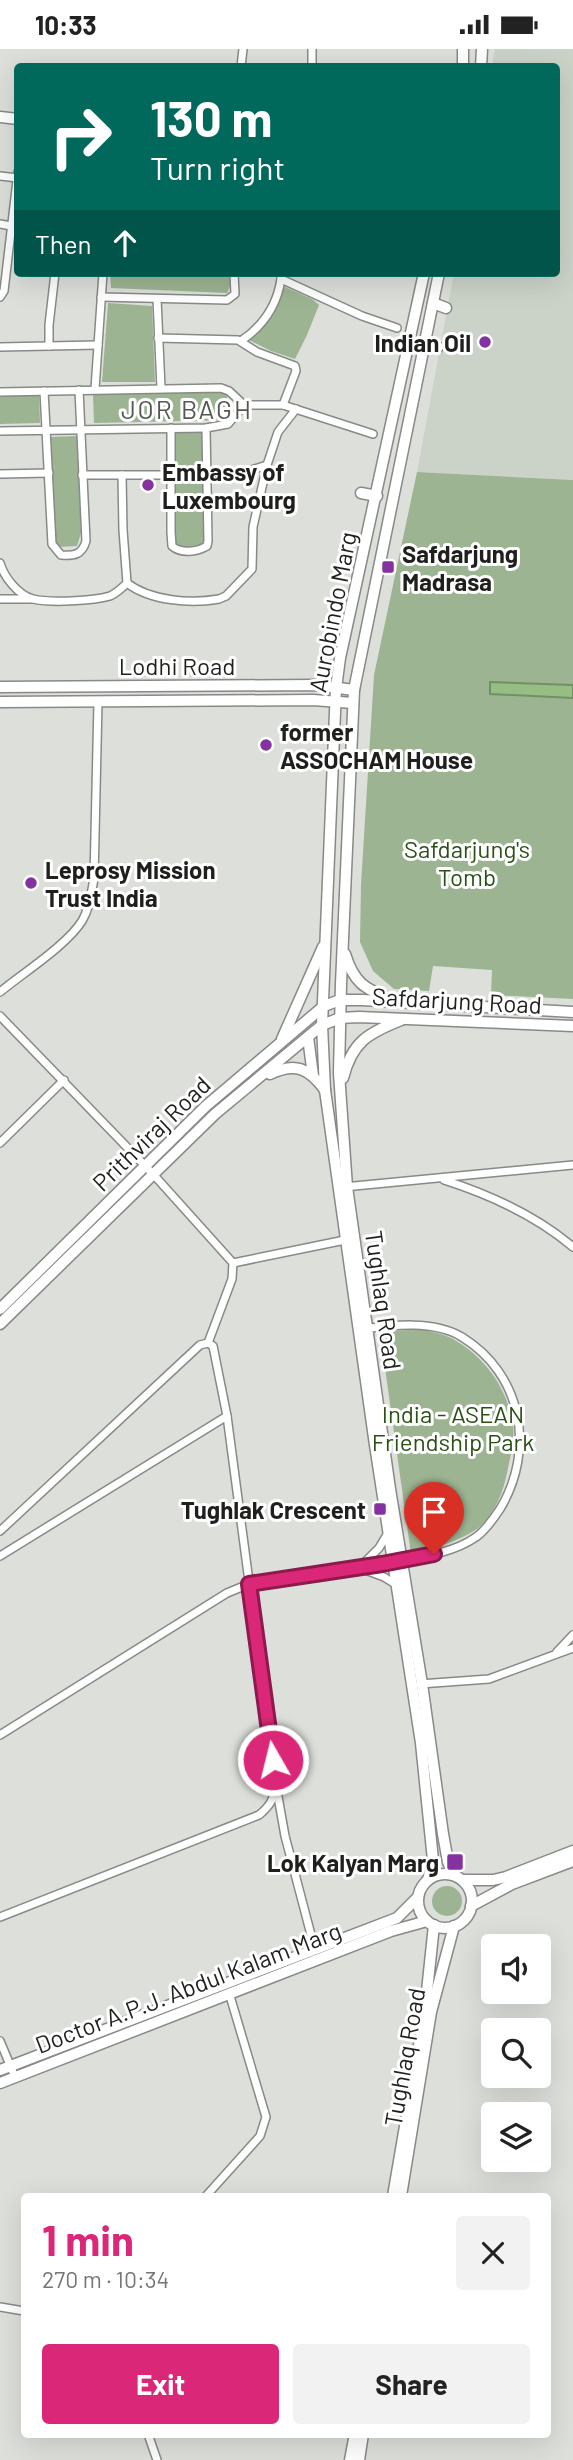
<!DOCTYPE html>
<meta charset="utf-8">
<style>
:root{--surface:#fff;--page:#f2f2f2;--text:#222;--muted:#767676;--accent:#db2777}
body{margin:0;font-family:Barlow,sans-serif;background:var(--page);color:var(--text);height:100vh;display:flex;flex-direction:column;font-size:26px;white-space:nowrap}
*{box-sizing:border-box;margin:0}
p{font-size:23px;color:var(--muted)}
.icon{flex:none;width:38px;height:38px;fill:none;stroke:currentColor;stroke-width:2;stroke-linecap:round;stroke-linejoin:round}
.map{position:relative;flex:1;overflow:hidden}
.drawer{position:absolute;left:21px;top:2144px;width:530px;height:245px;display:flex;flex-direction:column;background:var(--surface);border-radius:7px;box-shadow:0 7px 28px #0002}
.drawer>*{flex:none}
.top-card{position:absolute;left:14px;top:14px;width:546px;height:214px;border-radius:7px;box-shadow:0 7px 28px #0002;background:#00695c;color:#fff;overflow:hidden}
.tools{position:absolute;left:481px;top:1885px;display:grid;gap:14px}
.tools a{display:grid;place-items:center;width:70px;height:70px;border-radius:7px;background:var(--surface);box-shadow:0 7px 28px #0002;font-size:35px}
.pin{position:absolute;display:grid;place-items:center;width:60px;height:60px;color:#fff;margin:-72px -30px;border-radius:50% 50% 50% 0;rotate:-45deg;box-shadow:0 0 7px #0007}
.pin .icon{rotate:45deg}
.me{position:absolute;width:77px;margin:-38px;rotate:352deg;stroke-linejoin:round;filter:drop-shadow(0 0 5px #0008)}
.turn{display:flex;align-items:center;gap:24px;height:147px;padding:0 21px;font-size:32px}
.turn .icon{width:91px;height:91px;stroke-width:2.5}
.turn b{display:block;font-size:49px;line-height:60px}
.then{display:flex;align-items:center;height:66px;padding:0 21px;background:#0003;gap:14px;font-size:26px}
.round{display:grid;place-items:center;flex:none;width:74px;height:74px;border-radius:7px;background:var(--page)}
.headline{display:flex;align-items:center;justify-content:space-between;height:119px;padding:0 21px}
h1{font-size:42px;font-weight:700;line-height:52px;color:var(--accent)}
.primary-button{display:flex;gap:14px;margin-top:auto;padding:14px 21px}
.primary-button a{flex:1;height:80px;border-radius:7px;background:var(--accent);color:#fff;font-size:28px;font-weight:700;line-height:80px;text-align:center}
.primary-button a+a{background:var(--page);color:var(--text)}
.status{display:flex;justify-content:space-between;align-items:center;height:49px;padding:0 35px;background:var(--surface);direction:ltr}
.status svg{height:19px;fill:currentColor}
.map>svg:first-child{display:block}
</style>
<div class="status"><b>10:33</b><svg viewBox="0 0 49 12"><path d="M0 12V9h3v3zM5 12V6h3v6zM10 12V3h3v9zM15 12V0h3v12zM26 1h20v11H26zM47 4h2v5h-2z"/></svg></div>
<div class="map">
<svg width="573" height="2411" viewBox="0 0 573 2411">
<rect width="100%" height="100%" fill="#dcdfda"/>
<!-- built -->
<path fill="#cbd3c9" d="M495,0H573V431L417,423L454,224H556V18L492,17Z"/>
<!-- green -->
<g fill="#9cb492">
<path d="M110,224H228L231,235L227,244L111,239Z"/>
<path d="M285,238L312,250L319,256L307,286L295,310L271,302L249,291L268,272Z"/>
<path d="M108,254L152,257L155,333H102Z"/>
<path d="M227,342V371L94,374L93,345Z"/>
<path d="M39,345L40,374L0,375V346Z"/>
<path d="M174,382L204,383L205,494L191,499L175,496L174,486Z"/>
<path d="M77,387L81,484L77,497L56,498L51,388Z"/>
<path d="M417,423L573,431V950L491,946L492,921L433,917L429,942L394,940L373,922L360,893L361,836L374,626Z"/>
<path d="M422,1280C432,1283 444,1285 453,1290C485,1308 508,1340 513,1376C515,1392 510,1408 507,1424C503,1444 494,1467 477,1480C458,1493 433,1499 411,1505L380,1283Z"/>
<circle cx="447" cy="1852" r="15"/>
</g>
<!-- water -->
<path fill="#96be84" stroke="#728f65" stroke-width="2" d="M490,633L573,636V649L490,645Z"/>
<g fill="none" stroke-linecap="round" stroke-linejoin="round">
<defs>
<g id="street">
<path d="M241,18L243,0"/>
<path d="M312,18V0"/>
<path d="M0,127L18,129"/>
<path d="M0,175L11,177"/>
<path d="M281,224V230L362,267L397,279"/>
<path d="M0,248L4,242L18,123"/>
<path d="M101,248L227,251L235,245L234,224"/>
<path d="M157,250L161,339"/>
<path d="M158,289L238,291L257,303L295,317L296,322L283,356"/>
<path d="M241,292C263,277 277,257 281,230"/>
<path d="M49,297V276L55,224"/>
<path d="M0,298L98,296"/>
<path d="M95,340L103,224"/>
<path d="M44,342L52,495L61,506C74,507 82,506 86,492L79,341"/>
<path d="M0,343L221,339L229,342L244,356H283L373,385"/>
<path d="M171,379V483L172,497C181,505 197,503 207,497L208,492L206,379"/>
<path d="M0,382L206,379L228,375L244,356"/>
<path d="M207,424L245,423L267,416"/>
<path d="M0,425L49,424"/>
<path d="M82,426H171"/>
<path d="M122,426L123,481L127,534C150,552 191,555 219,550L226,547L252,520L253,478L267,416L278,383L296,360"/>
<path d="M0,514C4,528 18,546 33,550C50,554 93,552 110,547C117,544 122,539 127,534"/>
<path d="M0,550H31"/>
<path d="M0,943C23,924 67,896 82,872C90,859 91,844 94,830L98,653"/>
<path d="M0,967L153,1125L233,1214L232,1230L208,1294"/>
<path d="M0,1094L64,1031"/>
<path d="M444,1131C491,1146 535,1166 573,1198"/>
<path d="M344,1138L573,1116"/>
<path d="M233,1214L345,1191"/>
<path d="M0,1482L200,1296L208,1294L213,1297L227,1367L276,1736C274,1750 270,1757 259,1766L0,1868"/>
<path d="M0,1507L227,1367"/>
<path d="M360,1518L379,1499L388,1484"/>
<path d="M363,1520L384,1528L397,1536"/>
<path d="M557,1603L573,1586"/>
<path d="M420,1635L489,1630L573,1599"/>
<path d="M0,1686L227,1544L249,1535C296,1528 344,1522 390,1513C419,1508 452,1505 476,1488C485,1482 494,1469 500,1460C536,1400 522,1325 462,1288C434,1271 393,1276 363,1280"/>
<path d="M277,1742L285,1787L315,1901"/>
<path d="M0,1992L15,2028"/>
<path d="M206,2147L260,2087L266,2068L230,1947"/>
<path d="M0,2258L24,2262"/>
<path d="M148,2385L157,2411"/>
</g>
<g id="secondary">
<path d="M463,18V0"/>
<path d="M481,18L482,0"/>
<path d="M0,68L18,70"/>
<path d="M424,224L340,609L336,639L322,976L325,1041L375,1396L421,1694L433,1811L428,1831"/>
<path d="M439,224L354,641L341,935L339,1024L347,1138L390,1440L422,1635L443,1785L448,1813L456,1827"/>
<path d="M433,254L446,259"/>
<path d="M424,297L438,298"/>
<path d="M361,444L377,447"/>
<path d="M0,638L315,636L354,641"/>
<path d="M0,653L313,651L353,654"/>
<path d="M345,905C354,934 364,939 391,951"/>
<path d="M308,988L313,1027"/>
<path d="M282,990L323,898"/>
<path d="M270,1025C295,1013 309,1019 325,1041"/>
<path d="M343,1029C352,993 368,984 401,971"/>
<path d="M0,1260L206,1057L324,957L340,951H362L573,963"/>
<path d="M0,1275L215,1065L322,976L340,969L359,968L573,977"/>
<circle cx="445" cy="1852" r="27"/>
<path d="M462,1831H493L506,1828L573,1802"/>
<path d="M471,1857L512,1835L573,1812"/>
<path d="M0,2021L397,1869L418,1848"/>
<path d="M0,2034L391,1882L427,1872"/>
<path d="M393,2147L425,1961L434,1876"/>
<path d="M401,2147L431,1963L454,1877"/>
<path d="M350,2411L355,2385"/>
<path d="M359,2411L363,2385"/>
</g>
</defs>
<!-- street casing -->
<use href="#street" stroke="#878a86" stroke-width="10"/>
<!-- secondary casing -->
<use href="#secondary" stroke="#878a86" stroke-width="13"/>
<!-- street -->
<use href="#street" stroke="#fff" stroke-width="7"/>
<!-- secondary -->
<use href="#secondary" stroke="#fff" stroke-width="10"/>
</g>
<g fill="none" stroke-linecap="round" stroke-linejoin="round">
<defs>
<path id="route" d="M273,1711L249,1535L382,1515L434,1505"/>
</defs>
<!-- route casing -->
<use href="#route" stroke="#8e194d" stroke-width="18"/>
<!-- route -->
<use href="#route" stroke="#db2777" stroke-width="12"/>
</g>
<!-- markers -->
<g fill="#8532a1" stroke="#fff" stroke-width="2.5">
<circle cx="485" cy="293" r="7"/>
<circle cx="148" cy="436" r="7"/>
<rect x="381" y="511" width="14" height="14" rx="3.5"/>
<circle cx="266" cy="696" r="7"/>
<circle cx="31" cy="834" r="7"/>
<rect x="373" y="1453" width="14" height="14" rx="3.5"/>
<rect x="446" y="1804" width="18" height="18" rx="3.5"/>
</g>
<g text-anchor="middle" dominant-baseline="central" stroke-width="6" stroke-linejoin="round" paint-order="stroke">
<!-- poi labels -->
<g font-size="24" font-weight="bold" fill="#1f201e" stroke="#fff" text-anchor="start">
<text x="471" y="293" text-anchor="end">Indian Oil</text>
<text x="162" y="422">Embassy of<tspan x="162" dy="28">Luxembourg</tspan></text>
<text x="402" y="504">Safdarjung<tspan x="402" dy="28">Madrasa</tspan></text>
<text x="280" y="682">former<tspan x="280" dy="28">ASSOCHAM House</tspan></text>
<text x="45" y="820">Leprosy Mission<tspan x="45" dy="28">Trust India</tspan></text>
<text x="366" y="1460" text-anchor="end">Tughlak Crescent</text>
<text x="439" y="1813" text-anchor="end">Lok Kalyan Marg</text>
</g>
<!-- street labels -->
<g font-size="24" fill="#1f201e" stroke="#fff">
<text transform="translate(332 563) rotate(-79)">Aurobindo Marg</text>
<text x="177" y="616">Lodhi Road</text>
<text transform="translate(457 951) rotate(3)">Safdarjung Road</text>
<text transform="translate(151 1084) rotate(-44)">Prithviraj Road</text>
<text transform="translate(384 1251) rotate(82)">Tughlaq Road</text>
<text transform="translate(188 1938) rotate(-21)">Doctor A.P.J. Abdul Kalam Marg</text>
<text transform="translate(404 2008) rotate(-80)">Tughlaq Road</text>
</g>
<!-- park labels -->
<g font-size="24" fill="#2b5016" stroke="#fff">
<text x="467" y="799">Safdarjung's<tspan x="467" dy="28">Tomb</tspan></text>
<text x="453" y="1364">India - ASEAN<tspan x="453" dy="28">Friendship Park</tspan></text>
</g>
<!-- neighbourhood labels -->
<g font-size="26" letter-spacing="2" fill="#545753" stroke="#fff">
<text x="187" y="359">JOR BAGH</text>
</g>
</g>
</svg>
<div class="tools">
<a><svg class="icon" aria-label="sound" viewBox="0 0 24 24"><path d="M4 9h4l5-4v14l-5-4H4zM17 9q2 3 0 6"/></svg></a>
<a><svg class="icon" aria-label="search" viewBox="0 0 24 24"><circle cx="10" cy="10" r="6"/><path d="M15 15l6 6"/></svg></a>
<a><svg class="icon" aria-label="layers" viewBox="0 0 24 24"><path d="M12 4l9 5-9 5-9-5zM3 14l9 5 9-5"/></svg></a>
</div>
<div class="pin" style="left:434px;top:1505px;background:#d93025"><svg class="icon" aria-label="arrive" viewBox="0 0 24 24"><path d="M6 21V4h12l-3 4 3 4H6"/></svg></div>
<svg class="me" style="left:273px;top:1711px" viewBox="-20 -20 40 40"><circle r="17" fill="#db2777" stroke="#fff" stroke-width="3"/><path d="M0-11L8 9 0 5-8 9z" fill="#fff"/></svg>
<div class="top-card">
<div class="turn"><svg class="icon" aria-label="right" viewBox="0 0 24 24"><path d="M7 20v-9h11M14 6l5 5-5 5"/></svg><div><b>130 m</b>Turn right</div></div>
<div class="then">Then<svg class="icon" aria-label="ahead" viewBox="0 0 24 24"><path d="M12 20V5M6 11l6-6 6 6"/></svg></div>
</div>
<section class="drawer">
<div class="headline"><div><h1>1 min</h1><p>270 m · 10:34</p></div><a class="round"><svg class="icon" aria-label="close" viewBox="0 0 24 24"><path d="M6 6l12 12M18 6L6 18"/></svg></a></div>
<div class="primary-button"><a>Exit</a><a>Share</a></div>
</section>
</div>
